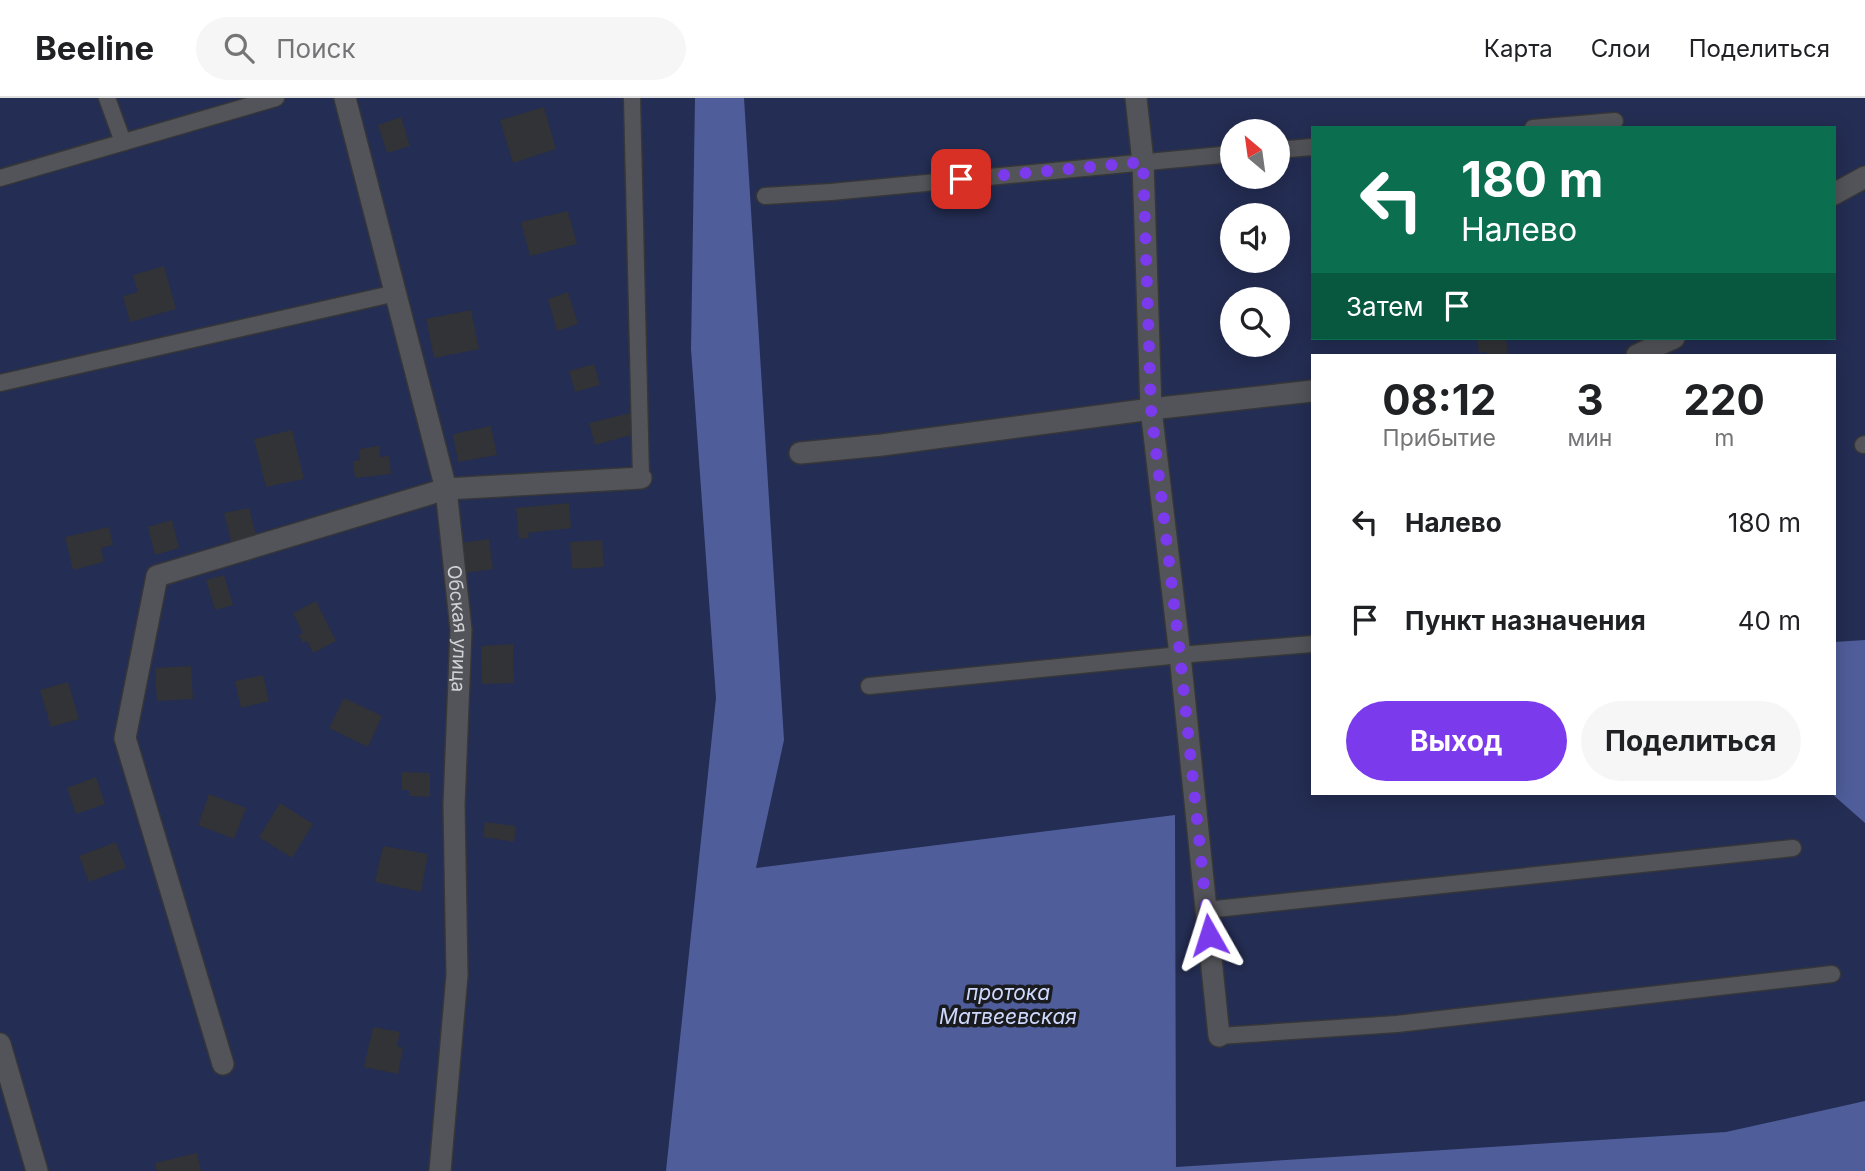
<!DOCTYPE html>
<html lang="ru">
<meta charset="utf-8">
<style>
:root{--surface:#fff;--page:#f6f6f6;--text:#202124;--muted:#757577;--line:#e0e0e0;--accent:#7c3aed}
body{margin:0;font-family:Inter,sans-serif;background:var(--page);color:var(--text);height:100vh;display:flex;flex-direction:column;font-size:26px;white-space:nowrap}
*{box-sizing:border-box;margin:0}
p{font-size:23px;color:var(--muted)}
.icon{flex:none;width:38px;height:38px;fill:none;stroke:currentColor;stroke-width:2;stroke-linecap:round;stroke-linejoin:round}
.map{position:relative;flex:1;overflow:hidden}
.drawer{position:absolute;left:1311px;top:256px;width:525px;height:441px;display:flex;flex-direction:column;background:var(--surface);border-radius:0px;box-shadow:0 4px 18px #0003}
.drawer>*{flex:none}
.hud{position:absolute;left:1311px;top:28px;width:525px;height:214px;border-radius:0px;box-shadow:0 4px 18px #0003;background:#0b6e4f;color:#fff;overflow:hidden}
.needle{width:46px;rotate:331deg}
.fabs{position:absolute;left:1220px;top:21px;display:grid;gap:14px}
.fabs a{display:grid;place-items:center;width:70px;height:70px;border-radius:50%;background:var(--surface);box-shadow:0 4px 18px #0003;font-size:35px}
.pin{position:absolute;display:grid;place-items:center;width:60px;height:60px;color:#fff;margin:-30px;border-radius:14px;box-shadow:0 4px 10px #0006}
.me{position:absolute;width:77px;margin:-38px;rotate:354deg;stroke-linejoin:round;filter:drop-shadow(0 0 5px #0008)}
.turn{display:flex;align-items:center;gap:24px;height:147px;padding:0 35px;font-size:32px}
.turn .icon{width:91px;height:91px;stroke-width:2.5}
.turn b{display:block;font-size:49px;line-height:60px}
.then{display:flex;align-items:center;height:66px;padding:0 35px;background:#0003;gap:14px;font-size:26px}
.eta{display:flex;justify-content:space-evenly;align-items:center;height:119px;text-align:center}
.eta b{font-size:42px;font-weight:700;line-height:49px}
.primary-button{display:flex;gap:14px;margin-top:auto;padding:14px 35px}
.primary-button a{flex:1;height:80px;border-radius:42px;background:var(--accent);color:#fff;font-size:28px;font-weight:700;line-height:80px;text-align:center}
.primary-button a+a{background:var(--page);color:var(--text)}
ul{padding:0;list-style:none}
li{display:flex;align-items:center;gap:21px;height:98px;padding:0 35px}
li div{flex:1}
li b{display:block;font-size:26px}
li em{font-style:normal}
header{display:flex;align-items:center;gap:42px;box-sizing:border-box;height:98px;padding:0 35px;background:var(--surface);border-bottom:2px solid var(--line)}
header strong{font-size:33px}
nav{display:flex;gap:38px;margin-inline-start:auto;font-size:24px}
.search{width:490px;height:63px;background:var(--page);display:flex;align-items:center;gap:18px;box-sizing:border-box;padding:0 24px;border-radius:38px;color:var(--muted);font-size:26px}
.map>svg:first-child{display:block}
</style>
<header>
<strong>Beeline</strong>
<div class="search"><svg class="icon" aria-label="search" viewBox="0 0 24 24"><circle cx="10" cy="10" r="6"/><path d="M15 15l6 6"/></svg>Поиск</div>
<nav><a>Карта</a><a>Слои</a><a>Поделиться</a></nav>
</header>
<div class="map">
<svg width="1865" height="1073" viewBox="0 0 1865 1073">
<rect width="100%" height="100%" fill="#1a1b1e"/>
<!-- green -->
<path fill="#242d53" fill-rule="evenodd" d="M0,0H1865V1073H0ZM1312,30H1834V240H1312ZM1232,33H1278V79H1232ZM1232,117H1278V163H1232ZM1232,201H1278V247H1232ZM1312,257H1834V695H1312Z"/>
<!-- water -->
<g fill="#4f5d9a">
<path d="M695,0H744L784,642L756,770L1175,717L1176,1069L1726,1034L1865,1003V1073H666L716,600L691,251Z"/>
<path d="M1865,542V725L1831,695H1834V544Z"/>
</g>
<!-- building -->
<g fill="#313336">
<path d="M544,9L556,51L513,65L500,22Z"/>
<path d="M401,19L410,48L387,55L378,27Z"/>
<path d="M568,113L577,146L530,158L521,124Z"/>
<path d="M164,168L176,211L130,224L123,198L138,194L133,177Z"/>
<path d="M568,194L578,226L557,233L548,201Z"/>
<path d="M471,212L479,251L434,260L426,221Z"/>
<path d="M1477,240H1506L1508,257H1487V254L1479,255Z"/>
<path d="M594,266L600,287L575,294L569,273Z"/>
<path d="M630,315L635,336L595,347L589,325Z"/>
<path d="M491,328L497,357L458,364L453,336Z"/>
<path d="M292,332L304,381L266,389L254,341Z"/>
<path d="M379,348L380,359L389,358L391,376L355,380L353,363L360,362L359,351Z"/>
<path d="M569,405L571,430L528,435L529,440L519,441L516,410Z"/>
<path d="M249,410L257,441L232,447L224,415Z"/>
<path d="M172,422L179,450L155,457L148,429Z"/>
<path d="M109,429L113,447L101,450L104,464L73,472L65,439Z"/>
<path d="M489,441L493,471L464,475L460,445Z"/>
<path d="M602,442L604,469L572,471L570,444Z"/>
<path d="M224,477L233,507L215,512L206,482Z"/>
<path d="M316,503L336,543L313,555L307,543L303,545L299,537L303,535L293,515Z"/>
<path d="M513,546L514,585L482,586L481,548Z"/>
<path d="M191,568L193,601L157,603L155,570Z"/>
<path d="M263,577L269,603L241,610L235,583Z"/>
<path d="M68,584L79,621L51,629L40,592Z"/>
<path d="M344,600L382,618L368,649L329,630Z"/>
<path d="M402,674L430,675V699L409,698V692H402Z"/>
<path d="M96,679L105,706L76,716L67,690Z"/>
<path d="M209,696L246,710L234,741L198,727Z"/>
<path d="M280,705L313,726L292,760L259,739Z"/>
<path d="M485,724L516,728L514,744L483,739Z"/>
<path d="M116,744L126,770L89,784L79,758Z"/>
<path d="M383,748L428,756L421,794L375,784Z"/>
<path d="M373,929L400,934L397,948L403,950L398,976L364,969Z"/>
<path d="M197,1055L201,1073H157L155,1065Z"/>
</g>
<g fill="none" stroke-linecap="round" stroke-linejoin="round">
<defs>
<g id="service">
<path d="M107,0L123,44"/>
<path d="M632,0L641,380"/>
<path d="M1533,30L1615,23"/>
<path d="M1278,52L1312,49"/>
<path d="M0,80L276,0"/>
<path d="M765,98L831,94L1232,56"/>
<path d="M0,285L396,195"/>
<path d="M1863,347L1865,346"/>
<path d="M869,588L1180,557L1312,546"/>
<path d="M1206,812L1793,750"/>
<path d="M1219,938L1397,926L1832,876"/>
</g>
<g id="minor">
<path id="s1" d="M345,0L446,391L461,532L454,707L457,877L440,1073"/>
<path d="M1136,0L1143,64L1151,311L1180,557L1219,938"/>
<path d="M1834,96L1865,79"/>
<path d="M1637,257L1674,240"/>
<path d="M800,355L882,347L1151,311L1312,293"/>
<path d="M0,946L37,1073"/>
<path d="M223,966L125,640L157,478L446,391L641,380"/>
</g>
</defs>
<!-- service casing -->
<use href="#service" stroke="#363739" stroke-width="19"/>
<!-- minor casing -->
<use href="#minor" stroke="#363739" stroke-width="24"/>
<!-- service -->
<use href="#service" stroke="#535459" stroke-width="16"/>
<!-- minor -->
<use href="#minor" stroke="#535459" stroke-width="21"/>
</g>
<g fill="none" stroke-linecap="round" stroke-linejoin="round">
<!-- route -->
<path stroke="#7c3aed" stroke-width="12" stroke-dasharray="0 21.6" d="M961,81L1143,64L1151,311L1180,557L1209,837"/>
</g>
<g text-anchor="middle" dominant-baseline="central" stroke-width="7" stroke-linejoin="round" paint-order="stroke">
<!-- street labels -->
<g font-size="19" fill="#d0d1d4" stroke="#1a1b1e">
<text stroke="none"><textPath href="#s1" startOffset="544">Обская улица</textPath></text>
</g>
<!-- water labels -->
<g font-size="21" font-style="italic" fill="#ced9fd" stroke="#1a1b1e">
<text x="1008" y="894">протока<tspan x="1008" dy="24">Матвеевская</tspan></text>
</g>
</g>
</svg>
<div class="fabs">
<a><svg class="needle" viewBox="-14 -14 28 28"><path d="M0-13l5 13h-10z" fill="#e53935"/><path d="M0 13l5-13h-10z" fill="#757577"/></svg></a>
<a><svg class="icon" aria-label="sound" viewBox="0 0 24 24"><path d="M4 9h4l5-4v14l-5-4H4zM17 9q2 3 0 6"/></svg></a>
<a><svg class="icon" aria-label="search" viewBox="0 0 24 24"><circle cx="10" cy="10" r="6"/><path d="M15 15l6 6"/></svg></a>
</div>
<div class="pin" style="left:961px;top:81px;background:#d93025"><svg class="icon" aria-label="arrive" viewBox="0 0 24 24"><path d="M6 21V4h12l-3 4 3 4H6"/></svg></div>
<svg class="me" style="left:1209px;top:837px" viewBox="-20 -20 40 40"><path d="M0-17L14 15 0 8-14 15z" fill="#7c3aed" stroke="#fff" stroke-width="4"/></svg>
<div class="hud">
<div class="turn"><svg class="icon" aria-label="left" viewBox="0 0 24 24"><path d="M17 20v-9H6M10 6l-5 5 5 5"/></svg><div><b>180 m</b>Налево</div></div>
<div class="then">Затем<svg class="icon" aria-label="arrive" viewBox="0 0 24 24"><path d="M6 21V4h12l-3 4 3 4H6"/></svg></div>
</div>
<section class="drawer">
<div class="eta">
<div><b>08:12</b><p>Прибытие</p></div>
<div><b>3</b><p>мин</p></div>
<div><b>220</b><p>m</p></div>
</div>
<ul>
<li><svg class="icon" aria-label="left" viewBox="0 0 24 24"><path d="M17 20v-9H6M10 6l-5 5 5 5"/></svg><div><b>Налево</b></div><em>180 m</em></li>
<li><svg class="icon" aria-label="arrive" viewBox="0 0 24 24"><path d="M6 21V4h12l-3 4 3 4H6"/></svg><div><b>Пункт назначения</b></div><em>40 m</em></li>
</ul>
<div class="primary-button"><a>Выход</a><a>Поделиться</a></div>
</section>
</div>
